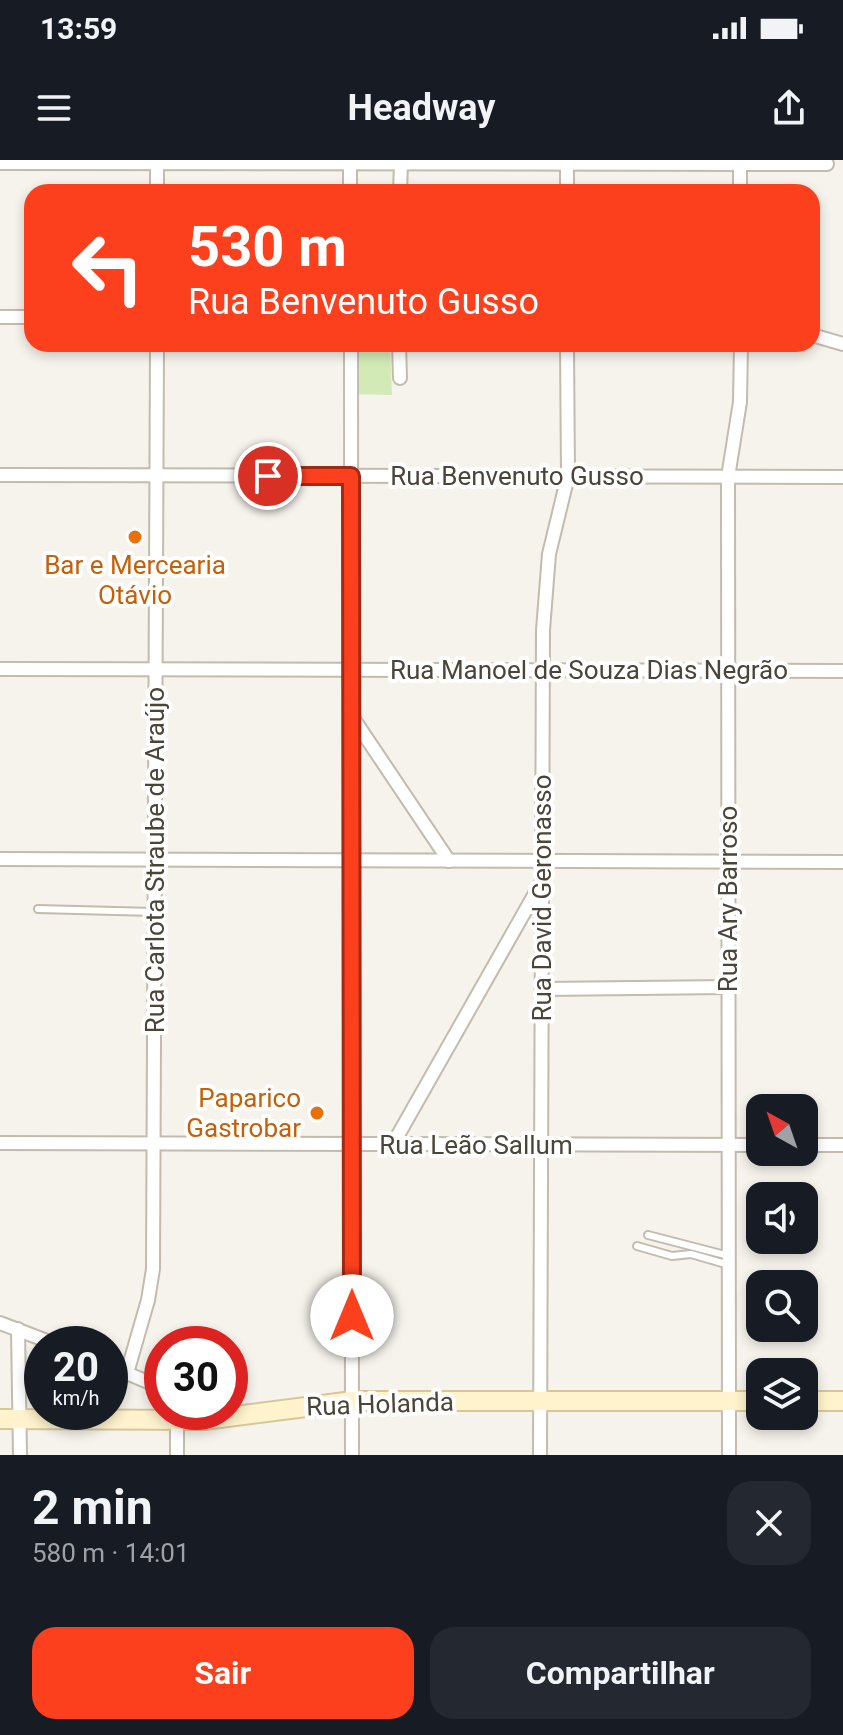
<!DOCTYPE html>
<html lang="pt">
<meta charset="utf-8">
<style>
:root{--surface:#171b24;--page:#242831;--text:#f1f3f6;--muted:#9ea1a6;--accent:#fc3f1d}
body{margin:0;font-family:Roboto,sans-serif;background:var(--page);color:var(--text);height:100vh;display:flex;flex-direction:column;font-size:30px;white-space:nowrap}
*{box-sizing:border-box;margin:0}
p{font-size:26px;color:var(--muted)}
.icon{flex:none;width:44px;height:44px;fill:none;stroke:currentColor;stroke-width:2;stroke-linecap:round;stroke-linejoin:round}
.map{position:relative;height:1295px;overflow:hidden}
.side{display:flex;flex-direction:column;background:var(--surface);flex:1}
.side>*{flex:none}
.top-card{position:absolute;left:24px;top:24px;width:796px;height:168px;border-radius:24px;box-shadow:0 4px 12px #0003;background:#fc3f1d;color:#fff;overflow:hidden}
.needle{width:52px;rotate:320deg}
.fabs{position:absolute;left:746px;top:934px;display:grid;gap:16px}
.fabs a{display:grid;place-items:center;width:72px;height:72px;border-radius:16px;background:var(--surface);box-shadow:0 4px 12px #0003;font-size:40px}
.speed{position:absolute;left:24px;top:1166px;display:flex;gap:16px;font-size:40px;font-weight:700;text-align:center}
.speed>*{display:grid;place-content:center;width:104px;height:104px;border-radius:50%;background:var(--surface);box-shadow:0 4px 12px #0003;line-height:1}
.speed small{font-size:20px;font-weight:400}
.speed .limit{border:12px solid #d22;background:#fff;color:#111}
.pin{position:absolute;display:grid;place-items:center;width:68px;height:68px;color:#fff;margin:-34px;border:4px solid #fff;border-radius:50%;box-shadow:0 2px 8px #0007}
.me{position:absolute;width:88px;margin:-44px;rotate:0deg;stroke-linejoin:round;filter:drop-shadow(0 0 6px #0008)}
.turn{display:flex;align-items:center;gap:28px;height:168px;padding:0 32px;font-size:36px}
.turn .icon{width:104px;height:104px;stroke-width:2.5}
.turn b{display:block;font-size:56px;line-height:68px}
.round{display:grid;place-items:center;flex:none;width:84px;height:84px;border-radius:24px;background:var(--page)}
.head{display:flex;align-items:center;justify-content:space-between;height:136px;padding:0 32px}
h1{font-size:48px;font-weight:700;line-height:60px}
.button{display:flex;gap:16px;margin-top:auto;padding:16px 32px}
.button a{flex:1;height:92px;border-radius:24px;background:var(--accent);color:#fff;font-size:32px;font-weight:700;line-height:92px;text-align:center}
.button a+a{background:var(--page);color:var(--text)}
.status{display:flex;justify-content:space-between;align-items:center;height:56px;padding:0 40px;background:var(--surface);direction:ltr}
.status svg{height:22px;fill:currentColor}
header{display:flex;justify-content:space-between;align-items:center;height:104px;padding:0 32px;background:var(--surface);font-size:36px;font-weight:700}
.map>svg:first-child{display:block}
</style>
<div class="status"><b>13:59</b><svg viewBox="0 0 49 12"><path d="M0 12V9h3v3zM5 12V6h3v6zM10 12V3h3v9zM15 12V0h3v12zM26 1h20v11H26zM47 4h2v5h-2z"/></svg></div>
<header><svg class="icon" aria-label="menu" viewBox="0 0 24 24"><path d="M4 6h16M4 12h16M4 18h16"/></svg>Headway<svg class="icon" aria-label="share" viewBox="0 0 24 24"><path d="M12 15V3M7 8l5-5 5 5M5 13v7h14v-7"/></svg></header>
<div class="map">
<svg width="843" height="1295" viewBox="0 0 843 1295">
<rect width="100%" height="100%" fill="#f6f3ec"/>
<!-- green -->
<path fill="#d2eab5" d="M348,184H390L392,235L350,234Z"/>
<g fill="none" stroke-linecap="round" stroke-linejoin="round">
<defs>
<g id="lane">
<path d="M38,749L154,752"/>
<path d="M648,1075L729,1096"/>
<path d="M637,1086L672,1096L691,1094L729,1105"/>
</g>
<g id="street">
<path d="M350,0V32"/>
<path d="M567,0V32"/>
<path d="M740,0V32"/>
<path d="M0,3L827,4"/>
<path d="M157,32V0"/>
<path d="M400,32L401,3"/>
<path d="M0,157H32"/>
<path d="M812,175L843,184"/>
<path d="M351,184L352,1295"/>
<path d="M399,184L400,218"/>
<path d="M0,315L843,317"/>
<path d="M0,509L843,511"/>
<path d="M351,555L449,701"/>
<path d="M0,699L843,702"/>
<path d="M542,829L729,827"/>
<path d="M0,983L760,985"/>
<path d="M393,984L541,723"/>
<path d="M804,985H843"/>
<path d="M0,1163L55,1184"/>
<path d="M18,1169L20,1295"/>
<path d="M110,1206L162,1228"/>
<path d="M127,1213L148,1140L153,1109L157,184"/>
<path d="M177,1295V1260"/>
<path d="M540,1295L543,470L549,394L568,316L567,184"/>
<path d="M729,1295L728,317L740,242L741,184"/>
</g>
<g id="secondary">
<path d="M804,1241H843"/>
<path d="M0,1259L204,1260L353,1241H760"/>
</g>
</defs>
<!-- lane casing -->
<use href="#lane" stroke="#c2bbae" stroke-width="10"/>
<!-- street casing -->
<use href="#street" stroke="#c2bbae" stroke-width="16"/>
<!-- secondary casing -->
<use href="#secondary" stroke="#d6c79b" stroke-width="22"/>
<!-- lane -->
<use href="#lane" stroke="#fff" stroke-width="6"/>
<!-- street -->
<use href="#street" stroke="#fff" stroke-width="12"/>
<!-- secondary -->
<use href="#secondary" stroke="#fff3cd" stroke-width="18"/>
</g>
<g fill="none" stroke-linecap="round" stroke-linejoin="round">
<defs>
<path id="route" d="M268,316H351L352,1156"/>
</defs>
<!-- route casing -->
<use href="#route" stroke="#a42913" stroke-width="20"/>
<!-- route -->
<use href="#route" stroke="#fc3f1d" stroke-width="14"/>
</g>
<!-- markers -->
<g fill="#e8710a" stroke="#fff" stroke-width="3">
<circle cx="135" cy="377" r="8"/>
<circle cx="317" cy="953" r="8"/>
</g>
<g text-anchor="middle" dominant-baseline="central" stroke-width="8" stroke-linejoin="round" paint-order="stroke">
<!-- street labels -->
<g font-size="26" fill="#4b4439" stroke="#fff">
<text x="517" y="316">Rua Benvenuto Gusso</text>
<text x="589" y="510">Rua Manoel de Souza Dias Negrão</text>
<text transform="translate(155 700) rotate(-90)">Rua Carlota Straube de Araújo</text>
<text transform="translate(542 738) rotate(-90)">Rua David Geronasso</text>
<text transform="translate(728 739) rotate(-90)">Rua Ary Barroso</text>
<text x="476" y="985">Rua Leão Sallum</text>
<text transform="translate(380 1244) rotate(-2)">Rua Holanda</text>
</g>
<!-- food labels -->
<g font-size="26" fill="#c56008" stroke="#fff">
<text x="135" y="405">Bar e Mercearia<tspan x="135" dy="30">Otávio</tspan></text>
<text x="301" y="938" text-anchor="end">Paparico<tspan x="301" dy="30">Gastrobar</tspan></text>
</g>
</g>
</svg>
<div class="fabs">
<a><svg class="needle" viewBox="-14 -14 28 28"><path d="M0-13l5 13h-10z" fill="#e53935"/><path d="M0 13l5-13h-10z" fill="#9ea1a6"/></svg></a>
<a><svg class="icon" aria-label="sound" viewBox="0 0 24 24"><path d="M4 9h4l5-4v14l-5-4H4zM17 9q2 3 0 6"/></svg></a>
<a><svg class="icon" aria-label="search" viewBox="0 0 24 24"><circle cx="10" cy="10" r="6"/><path d="M15 15l6 6"/></svg></a>
<a><svg class="icon" aria-label="layers" viewBox="0 0 24 24"><path d="M12 4l9 5-9 5-9-5zM3 14l9 5 9-5"/></svg></a>
</div>
<div class="speed"><div>20<small>km/h</small></div><div class="limit">30</div></div>
<div class="pin" style="left:268px;top:316px;background:#d93025"><svg class="icon" aria-label="arrive" viewBox="0 0 24 24"><path d="M6 21V4h12l-3 4 3 4H6"/></svg></div>
<svg class="me" style="left:352px;top:1156px" viewBox="-20 -20 40 40"><circle r="19" fill="#fff"/><path d="M0-13L10 11 0 6-10 11z" fill="#fc3f1d"/></svg>
<div class="top-card">
<div class="turn"><svg class="icon" aria-label="left" viewBox="0 0 24 24"><path d="M17 20v-9H6M10 6l-5 5 5 5"/></svg><div><b>530 m</b>Rua Benvenuto Gusso</div></div>
</div>
</div>
<section class="side">
<div class="head"><div><h1>2 min</h1><p>580 m · 14:01</p></div><a class="round"><svg class="icon" aria-label="close" viewBox="0 0 24 24"><path d="M6 6l12 12M18 6L6 18"/></svg></a></div>
<div class="button"><a>Sair</a><a>Compartilhar</a></div>
</section>
